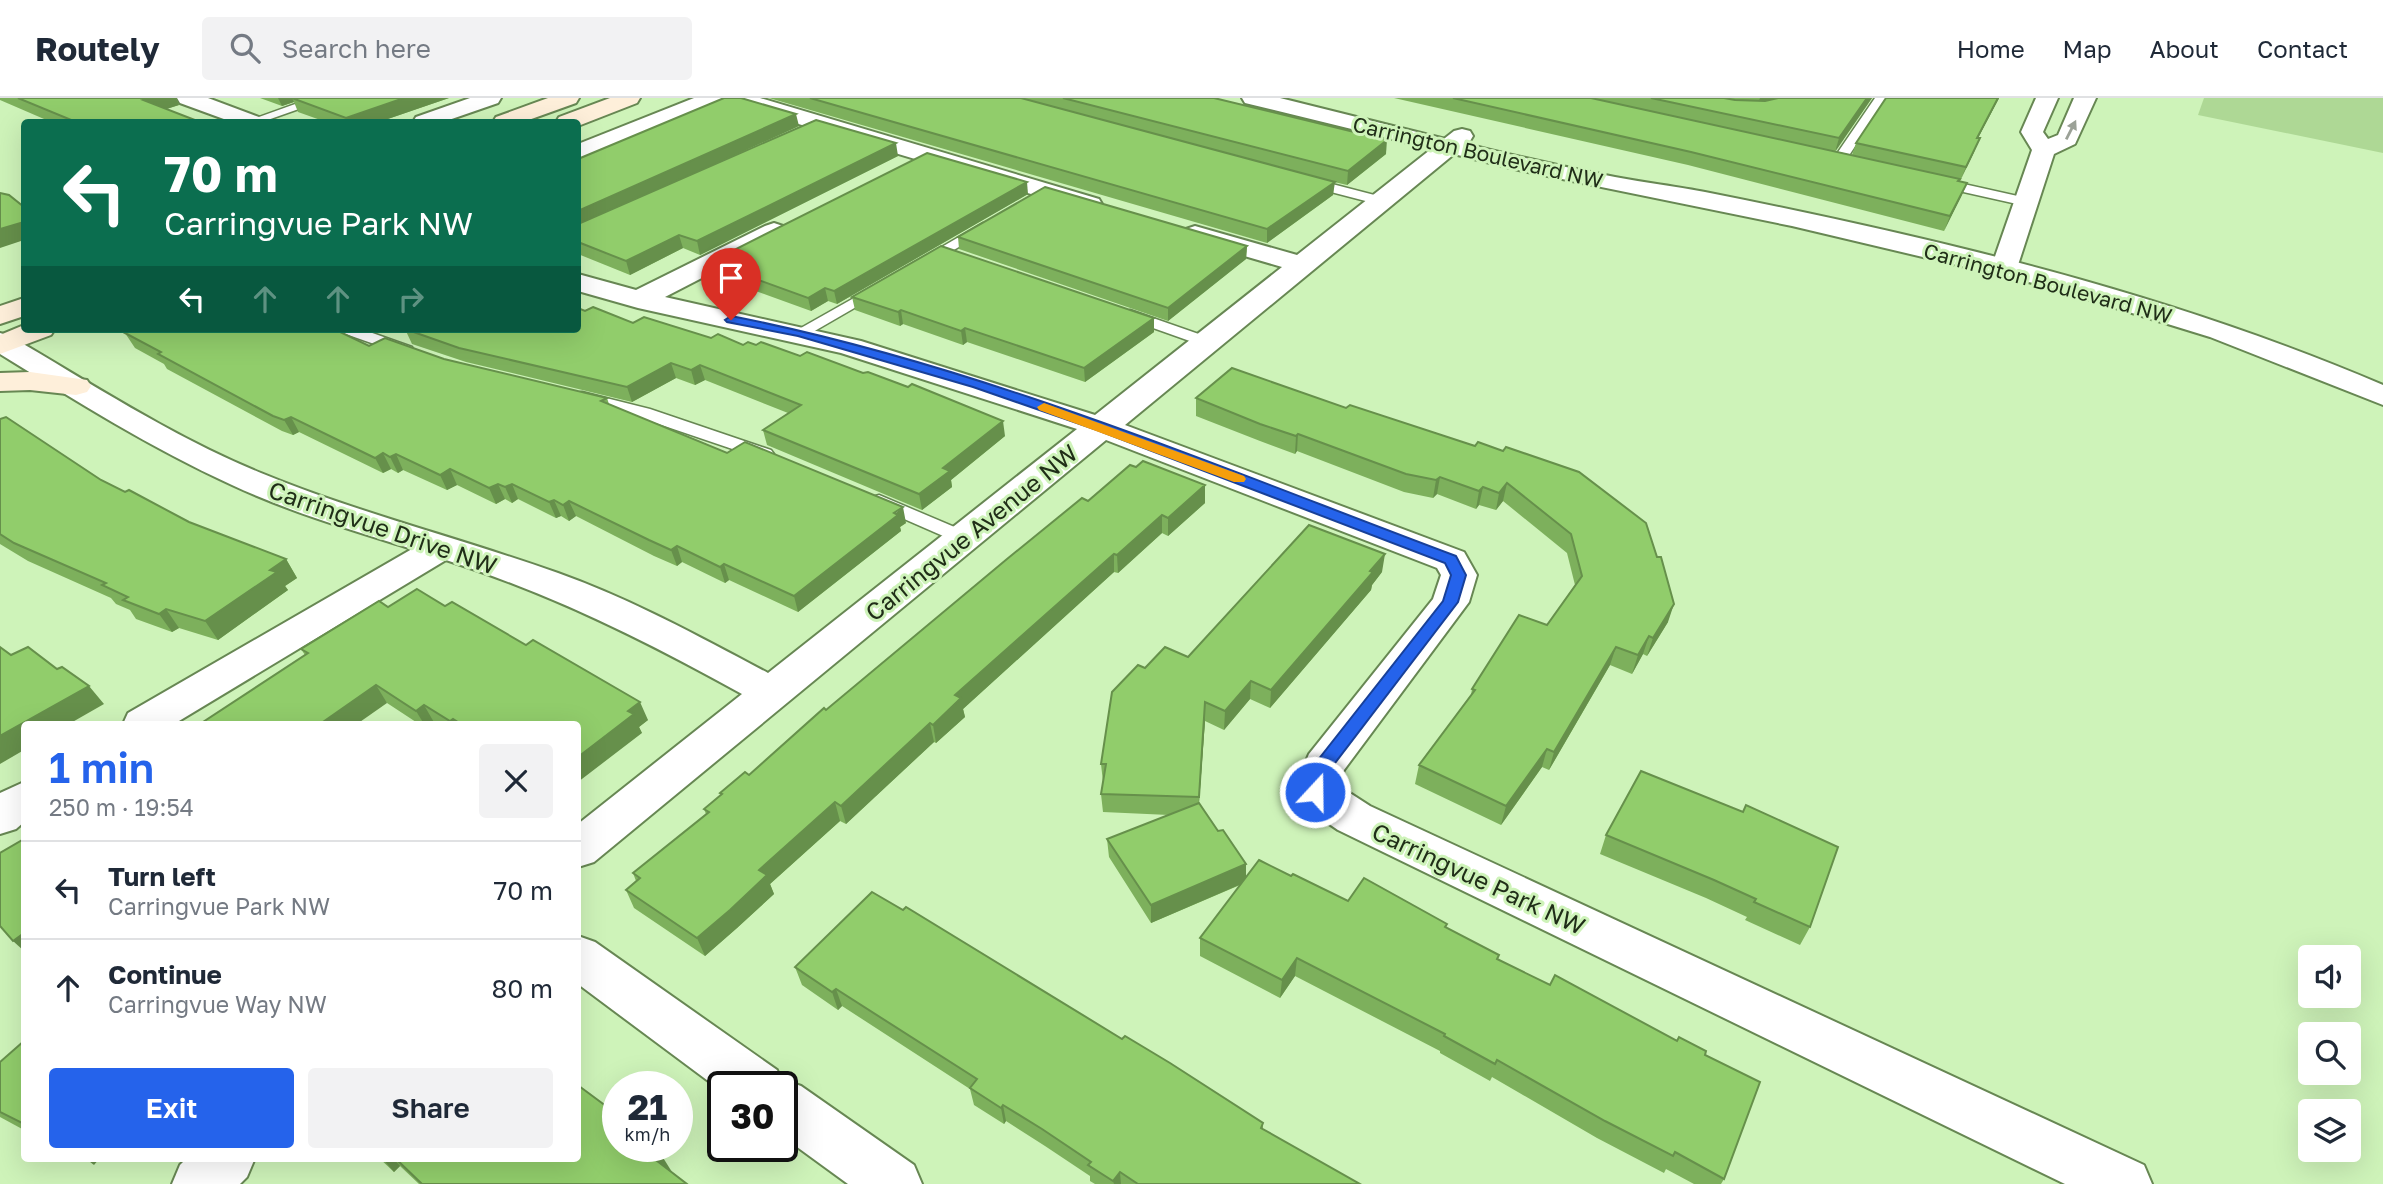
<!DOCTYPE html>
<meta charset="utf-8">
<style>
:root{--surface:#fff;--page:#f2f2f3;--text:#1f2937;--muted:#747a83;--line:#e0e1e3;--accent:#2563eb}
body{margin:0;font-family:"Golos Text",sans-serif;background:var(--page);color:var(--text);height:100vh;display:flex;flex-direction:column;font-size:26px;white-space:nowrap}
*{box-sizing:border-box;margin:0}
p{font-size:23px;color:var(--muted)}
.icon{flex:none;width:38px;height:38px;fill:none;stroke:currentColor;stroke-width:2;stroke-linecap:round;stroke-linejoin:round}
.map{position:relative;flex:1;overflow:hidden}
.panel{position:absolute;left:21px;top:623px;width:560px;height:441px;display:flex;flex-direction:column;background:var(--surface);border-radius:7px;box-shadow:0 7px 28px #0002}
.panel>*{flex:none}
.guide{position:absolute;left:21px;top:21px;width:560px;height:214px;border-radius:7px;box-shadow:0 7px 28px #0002;background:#0b6e4f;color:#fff;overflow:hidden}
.buttons{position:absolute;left:2298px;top:847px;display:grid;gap:14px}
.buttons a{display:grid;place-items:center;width:63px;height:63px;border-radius:7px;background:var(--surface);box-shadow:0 7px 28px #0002;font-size:35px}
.speed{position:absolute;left:602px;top:973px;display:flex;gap:14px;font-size:35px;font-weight:700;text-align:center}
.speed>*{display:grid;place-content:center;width:91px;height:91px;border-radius:50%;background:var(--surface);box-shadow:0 7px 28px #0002;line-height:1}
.speed small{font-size:18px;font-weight:400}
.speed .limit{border:4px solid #111;border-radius:10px;background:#fff;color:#111}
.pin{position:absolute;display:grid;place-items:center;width:60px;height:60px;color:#fff;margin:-72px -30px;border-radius:50% 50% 50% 0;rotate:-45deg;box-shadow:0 0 7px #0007}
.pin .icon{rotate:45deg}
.me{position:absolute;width:77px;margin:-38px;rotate:21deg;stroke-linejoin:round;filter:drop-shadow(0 0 5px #0008)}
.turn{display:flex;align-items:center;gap:24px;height:147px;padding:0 28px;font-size:32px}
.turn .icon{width:91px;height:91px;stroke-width:2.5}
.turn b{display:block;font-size:49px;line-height:60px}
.lanes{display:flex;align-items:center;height:66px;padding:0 28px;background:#0003;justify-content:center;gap:35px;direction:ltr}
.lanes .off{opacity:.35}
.round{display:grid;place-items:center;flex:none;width:74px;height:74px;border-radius:7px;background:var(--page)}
.overview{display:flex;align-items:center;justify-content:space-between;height:119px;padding:0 28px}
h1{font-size:42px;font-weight:600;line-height:52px;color:var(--accent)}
.button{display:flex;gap:14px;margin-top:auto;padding:14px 28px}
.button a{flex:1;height:80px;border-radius:7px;background:var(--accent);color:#fff;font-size:28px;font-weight:600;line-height:80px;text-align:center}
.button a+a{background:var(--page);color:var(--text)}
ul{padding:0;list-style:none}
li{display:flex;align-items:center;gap:21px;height:98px;padding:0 28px;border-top:2px solid var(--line)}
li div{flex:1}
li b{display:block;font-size:26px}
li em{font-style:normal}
header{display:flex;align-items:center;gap:42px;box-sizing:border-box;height:98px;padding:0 35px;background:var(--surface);border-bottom:2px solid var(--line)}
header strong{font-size:33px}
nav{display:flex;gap:38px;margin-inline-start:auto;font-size:24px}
.search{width:490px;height:63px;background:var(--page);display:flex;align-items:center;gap:18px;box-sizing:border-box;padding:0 24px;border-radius:7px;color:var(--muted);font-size:26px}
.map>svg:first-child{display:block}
</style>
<header>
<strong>Routely</strong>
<div class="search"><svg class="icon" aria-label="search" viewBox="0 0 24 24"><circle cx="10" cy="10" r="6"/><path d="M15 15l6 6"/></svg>Search here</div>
<nav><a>Home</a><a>Map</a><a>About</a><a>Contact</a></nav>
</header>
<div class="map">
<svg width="2383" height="1086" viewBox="0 0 2383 1086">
<rect width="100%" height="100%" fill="#cef3b9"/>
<!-- green -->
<path fill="#aed895" d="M2204,0H2383V55L2198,17Z"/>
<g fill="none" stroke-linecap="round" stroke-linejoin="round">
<defs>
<g id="service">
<path d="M312,0H330L262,24H245Z"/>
<path d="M1875,0H1887L1844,65L1815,60L1813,57L1819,53L1836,57Z"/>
<path d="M1309,80L1386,100L1388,103L1381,107L1304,87L1302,84Z"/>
<path d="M1937,80L2031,101L2033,104L2026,108L1932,87L1930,84Z"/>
<path d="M983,125L990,129L988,132L928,167H918L916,164Z"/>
<path d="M877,187L882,188L884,191L882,194L806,238L800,240L792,235Z"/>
<path d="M1130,212L1213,241L1215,244L1213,247H1201L1125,220L1122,217Z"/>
<path d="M338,231H361L412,249L414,252L412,255H400L340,234Z"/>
<path d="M582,294L650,311L771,352L774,356L765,361L759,360L638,319L576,303L574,299L576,295Z"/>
<path d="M879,397L971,436L974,440L971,444H957L872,407L870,403L872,399Z"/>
</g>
<g id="minor">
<path d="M177,0H208L259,19L262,24H232L180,5Z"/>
<path d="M470,0H501L498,5L443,24H413L416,19Z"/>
<path d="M694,0H724L721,5L578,61V46Z"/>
<path d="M726,0H760L1099,101L1102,106L1099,111L1090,113L1081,111L729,5Z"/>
<path d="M2036,0H2058L2043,34L2048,41L2058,37L2074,0H2096L2075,46L2054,56L2017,170L2013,176L2004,178L1995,176L1991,170L2032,52L2021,34Z"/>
<path d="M1462,31L1470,33L1473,38L1470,43L1125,327L1464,454L1477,477L1469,504L1344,672L1339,688L1370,708L2144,1067L2152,1086H2065L1338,732L1300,706L1293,694L1309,656L1433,501L1441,477L1437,470L1106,342L594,764L578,769V726L742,596C644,542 554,497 446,462L174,626H123L128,615L412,451C351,432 290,414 232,387C151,350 76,303 0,256V235L10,238C92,286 173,339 261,375C358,415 460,440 558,475C631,501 700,539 768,575L1077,331L841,255L638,210L578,193V176L636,192L765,128L774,125L783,128L787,133L783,138L665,199L861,243L1095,317L1282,169L1186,141L1182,136L1186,131L1195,128L1297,157L1454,33Z"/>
<path d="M24,684V724L16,731L0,736V695Z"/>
<path d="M578,838L595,844L777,972L781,981L801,988L914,1067L922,1086H848L782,1038V989H723V994L578,886Z"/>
<path d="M187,1060H255L247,1079L240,1086H172L180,1067Z"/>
</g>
<path id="tertiary" d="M1242,0H1280C1391,27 1502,57 1615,79C1645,85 1675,88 1705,94C1936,140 2166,194 2383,287V307L2210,239L2041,187L1792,128L1523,73L1245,5Z"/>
<g id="secondary">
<path d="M548,0H579L576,5L523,24H493L496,19Z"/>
<path d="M610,0H640L637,5L578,28V24H556L559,19Z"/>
<path d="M24,200V218L0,226V208Z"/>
<path d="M24,227V231H55L51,237L0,256V237Z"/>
<path d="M30,274L87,282L91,288L87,294L76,297L30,292L0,293V275Z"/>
</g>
</defs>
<!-- service casing -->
<use href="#service" stroke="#678753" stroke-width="3"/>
<!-- minor casing -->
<use href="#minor" stroke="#678753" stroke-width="4"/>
<!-- tertiary casing -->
<use href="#tertiary" stroke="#678753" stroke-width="4"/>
<!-- secondary casing -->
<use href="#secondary" stroke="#678753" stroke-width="4"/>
<!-- service -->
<use href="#service" fill="#fff" fill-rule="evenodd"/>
<!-- minor -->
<use href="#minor" fill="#fff" fill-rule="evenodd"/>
<!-- tertiary -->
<use href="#tertiary" fill="#fff" fill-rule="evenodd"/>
<!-- secondary -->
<use href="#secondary" fill="#feefda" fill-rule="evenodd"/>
</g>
<!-- wall -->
<g fill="#7db05c">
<path d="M0,0H176L179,7L166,11L200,24H51L0,2Z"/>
<path d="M260,0H449L379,24H326L298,14L294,4L282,8Z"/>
<path d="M769,0H1214L1386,56L1347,87L1334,84L1333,97L1267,145Z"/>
<path d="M1394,0H1872L1835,53L1852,57L1856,45L1999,0L1978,40L1974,54L1960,83L1967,85L1944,133L1688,67Z"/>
<path d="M799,28L748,51L898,58L700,157L683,150L630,177L578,156V61Z"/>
<path d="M1028,96L837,206L828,203L811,213L734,185L731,172L736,170L731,168L728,155Z"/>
<path d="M958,139L1247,148L1246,161L1168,223L959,151Z"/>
<path d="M852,199L1154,220V234L1085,284L967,244L963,247L903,226L900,228L855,212Z"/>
<path d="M585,213L633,225L743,247L1005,338L951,382L952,389L922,412L767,347L763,332L788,315L705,282L695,287L676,280L632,304L466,264L412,246L405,231Z"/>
<path d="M122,231H334L369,248L444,261L607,300L609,306L727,355L906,425L900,429L901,433L798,514L729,482L725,485L682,464L677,468L654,458L576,418L569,423L561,418L556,420L518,401L512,405L505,401L496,406L457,387L447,392L403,372L398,375L391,371L383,375L299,334L293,337L282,333L167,271L164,266L135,250L125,235L126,234Z"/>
<path d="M1196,300L1346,310L1475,348L1668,524L1647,558L1643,556L1632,576L1610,567L1549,672L1542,669L1501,727L1415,686L1419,667L1471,597L1472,591L1547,527L1575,487L1567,455L1503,403L1496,412L1479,407L1476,411L1437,396L1433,400L1404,394L1297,353L1295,356L1260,343L1196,318Z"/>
<path d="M0,321L101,382L125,394L189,424L286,461L297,480L285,488L288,492L218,542L179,530L172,534L136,521L130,512L116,506L111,500L28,463L0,446Z"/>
<path d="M1136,369L1205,387V405L1168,438L1162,435L1118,475L1114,474L963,611L965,619L936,645L934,644L846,726L840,723L770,786L774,796L737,830L705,858L634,810L626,792L636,783L633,775L706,716L704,711L721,697L720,695L749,677L826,612L1088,403Z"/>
<path d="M1382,474L1372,487L1371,492L1270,610L1250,601L1224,632L1205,623L1199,705L1246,779L1291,778L1348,803L1447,826L1446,830L1498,861L1550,887L1705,957L1724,1081L1721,1086H1694L1666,1071L1664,1075L1597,1040L1492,979L1490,983L1440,955V953L1295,878L1280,900L1200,858V840L1240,787L1151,825L1109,759L1107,741L1169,717L1103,714L1101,696L1103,684L1101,666L1145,570L1188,559Z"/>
<path d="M445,508L648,622L639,629L642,635L578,626H419L387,605L305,557L301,551L388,509Z"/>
<path d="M1641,673L1810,829L1800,847L1745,822L1747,819L1706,800L1600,756L1606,737Z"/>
<path d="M795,869L1122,941L1263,1025V1031L1360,1086H1095L1090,1083V1078L1045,1048L1006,1023L1004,1026L974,1007L970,991L842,908L838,912L802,887Z"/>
<path d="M24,943V1032L0,1019V964Z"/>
<path d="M618,1048L671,1073L687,1086H419L400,1068L394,1074L379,1060H578Z"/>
</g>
<!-- shaded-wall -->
<g fill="#66904b">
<path d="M150,0H176L179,7L151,16L143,2Z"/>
<path d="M278,0H304H292L294,4L282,8Z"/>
<path d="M404,0H449L379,24H348L346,20Z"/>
<path d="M1760,0H1781L1758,5Z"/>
<path d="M1867,0H1872L1835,54L1839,40Z"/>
<path d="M1998,0H1999L1971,53L1977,40Z"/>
<path d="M796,16L799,28L578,128V113Z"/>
<path d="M1980,40L1974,54L1960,83L1966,69Z"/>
<path d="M1387,42L1386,56L1347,87L1348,73Z"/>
<path d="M896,45L898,58L700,157L697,143Z"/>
<path d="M1027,84L1028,96L837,206L834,193Z"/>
<path d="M1335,84L1333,97L1267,145V131Z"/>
<path d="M1967,85L1961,99L1944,133L1950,118Z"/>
<path d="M24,124V142L0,150V131Z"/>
<path d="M679,137L683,150L630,177L626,163Z"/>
<path d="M1247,148L1246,161L1168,223V210Z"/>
<path d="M825,190L828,203L811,213L808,200Z"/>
<path d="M901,212L903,226L900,228L898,214Z"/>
<path d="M1154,220V234L1085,284L1084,270Z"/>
<path d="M965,230L967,244L963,247L961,233Z"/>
<path d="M671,265L676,280L632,304L627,289Z"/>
<path d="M700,267L705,282L695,287L691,272Z"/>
<path d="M291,319L299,334L293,337L284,322Z"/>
<path d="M1003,323L1005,338L951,382L952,389L922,412L919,396L943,370Z"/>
<path d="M1298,336L1297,353L1295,356L1296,338Z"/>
<path d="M383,355L391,371L383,375L375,360Z"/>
<path d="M396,356L403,372L398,375L390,359Z"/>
<path d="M450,371L457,387L447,392L440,377Z"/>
<path d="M1440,379L1437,396L1433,400L1436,382Z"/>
<path d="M1507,385L1503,403L1496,412L1499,395Z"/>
<path d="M498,386L505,401L496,406L489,390Z"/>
<path d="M512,386L518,401L512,405L505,389Z"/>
<path d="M1205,387V405L1168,438V420Z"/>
<path d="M1483,389L1479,407L1476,411L1479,393Z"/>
<path d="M554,402L561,418L556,420L549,404Z"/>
<path d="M569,403L576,418L569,423L563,407Z"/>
<path d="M903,409L906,425L900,429L901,433L798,514L794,498Z"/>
<path d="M1162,417V435L1118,475L1117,457Z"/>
<path d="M677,448L682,464L677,468L671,452Z"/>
<path d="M1114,456V474L963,611L965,619L936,645L933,627L955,597Z"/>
<path d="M1385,456L1382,474L1372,487L1371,492L1270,610L1271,592Z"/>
<path d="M286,461L297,480L285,488L288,492L218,542L205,523L270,472Z"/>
<path d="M724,466L729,482L725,485L720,469Z"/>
<path d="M1674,506L1668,524L1647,558L1653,540Z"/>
<path d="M166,511L179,530L172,534L159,516Z"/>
<path d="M1649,538L1643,556L1632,576L1638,557Z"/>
<path d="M1616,549L1610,567L1549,672L1554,654Z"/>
<path d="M1251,583L1250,601L1224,632L1225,613Z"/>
<path d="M376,587L387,605L357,626H320Z"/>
<path d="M89,588L104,606L69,626H24V652L0,666V638Z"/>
<path d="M640,604L648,622L639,629L642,635L578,684V659L628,613Z"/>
<path d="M1205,604V623L1198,718L1199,699Z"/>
<path d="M424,607L435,626H424L416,613Z"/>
<path d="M453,621L456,626H451L450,623Z"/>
<path d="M930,625L934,644L846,726L841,708Z"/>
<path d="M1547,651L1542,669L1501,727L1506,708Z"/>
<path d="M835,704L840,723L770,786L774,796L737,830L705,858L697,840L759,772Z"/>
<path d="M1246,766V784L1151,825V807Z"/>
<path d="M24,835V853L13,843Z"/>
<path d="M1297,860L1295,878L1280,900L1282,882Z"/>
<path d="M836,891L842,908L838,912L832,894Z"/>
<path d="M1003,1007L1006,1023L1004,1026L1001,1010Z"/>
<path d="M662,1058L672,1074L657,1063Z"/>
<path d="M85,1060H100L94,1067Z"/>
<path d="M382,1060H393L400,1068L394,1074Z"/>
<path d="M1120,1074L1121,1086H1114L1113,1083Z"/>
</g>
<!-- building -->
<g fill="#91cd6b" stroke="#66904b" stroke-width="2">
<path d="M18,0H150L143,2L200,24H76Z"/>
<path d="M292,0H404L346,20Z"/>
<path d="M724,0H741L796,16L578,113V61Z"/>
<path d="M810,0H1021L1335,84L1267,131Z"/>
<path d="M1063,0H1214L1387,42L1348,73Z"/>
<path d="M1453,0H1591L1960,81L1958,83L1967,85L1950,118L1691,54Z"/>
<path d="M1651,0H1724L1735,2L1765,3L1778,0H1867L1839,40Z"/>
<path d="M1886,0H1998L1977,40H1980L1966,69L1856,45Z"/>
<path d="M816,22L896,45L697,143L679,137L626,163L578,144V126Z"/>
<path d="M927,55L1027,84L834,193L825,190L808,200L731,172L749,163L728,155Z"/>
<path d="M1045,89L1247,148L1168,210L958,139Z"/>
<path d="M0,95L9,97L24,109V124L0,131Z"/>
<path d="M941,148L1154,220L1084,270L965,230L961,233L901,212L898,214L852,199Z"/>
<path d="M593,209L633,225L644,219L711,240L718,236L743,247L748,244L756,247L761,244L800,258L807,254L863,275L868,274L908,289L912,286L1003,323L943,370L950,373L919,396L763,332L801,307L700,267L691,272L671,265L627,289L459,250L405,231H578V210L585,213Z"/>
<path d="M134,231H334L369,248L385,240L444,261L607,300L601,303L727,355L745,344L903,409L894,415L898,417L794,498L724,466L720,469L677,448L671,452L649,442L569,403L563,407L554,402L549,404L512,386L505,389L498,386L489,390L450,371L440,377L396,356L390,359L383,355L375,360L291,319L284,322L273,318L158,256L161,254L125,235Z"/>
<path d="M1232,270L1346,310L1350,307L1475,348L1478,344L1503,353L1506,349L1579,374L1646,425L1657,459H1661L1674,506L1653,540L1649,538L1638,557L1616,549L1554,654L1547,651L1506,708L1419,667L1475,592L1472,591L1519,517L1547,527L1582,478L1571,436L1507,385L1499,395L1483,389L1479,393L1440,379L1436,382L1406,376L1298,336L1296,338L1260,326L1196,300Z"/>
<path d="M6,319L101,382L125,394L129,392L189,424L286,461L270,472L277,474L205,523L166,511L159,516L123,502L128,499L102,487L106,485L14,445L0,436V321Z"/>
<path d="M1143,363L1205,387L1168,420L1162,417L1117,457L1114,456L955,597L961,600L933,627L930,625L841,708L835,704L759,772L767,777L730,812L697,840L626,792L640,780L633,775L709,714L704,711L722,696L720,695L745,674L749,677L824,610L826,612L1007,461L1082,400L1088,403L1130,367L1136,369Z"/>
<path d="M1309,427L1385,456L1370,473L1373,474L1271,592L1251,583L1225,613L1205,604L1199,699L1101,696L1106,666H1101L1112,594L1138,567L1145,570L1165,549L1188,559Z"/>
<path d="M417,491L445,508L452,504L526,547L533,542L640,604L628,613L634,616L578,659V626H461L453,621L450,623L424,607L416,613L376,587L320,626H200L308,555L301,551L379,503L388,509Z"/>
<path d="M0,549L11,557L28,549L57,571L62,569L89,588L0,638Z"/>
<path d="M1641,673L1743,714L1746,707L1838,749L1810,829L1754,804L1756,801L1714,782L1606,737Z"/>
<path d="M1199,705L1218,733L1223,732L1246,766L1151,807L1107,741Z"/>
<path d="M24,741V835L13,843L0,828V755Z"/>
<path d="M1259,762L1291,778L1293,776L1348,803L1364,780L1447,826L1445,829L1499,857L1497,861L1550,887L1555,877L1677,943L1679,939L1706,953L1705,957L1760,984L1724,1081L1675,1054L1673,1058L1605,1023L1497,962L1495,966L1444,938L1445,936L1297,860L1282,882L1200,840Z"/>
<path d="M872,794L903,812L906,809L1122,941L1125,938L1170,965L1263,1025L1261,1030L1360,1086H1138L1120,1074L1113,1083L1088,1067L1091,1064L1042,1031L1003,1007L1001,1010L970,990L977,981L836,891L832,894L795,869Z"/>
<path d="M24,943V1026L0,1014V964Z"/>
<path d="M579,988L618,1017V1020L616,1022L618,1024V1048H649L662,1058L657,1063L687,1086H422L395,1060H578V990Z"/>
</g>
<!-- one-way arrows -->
<defs><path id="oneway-solid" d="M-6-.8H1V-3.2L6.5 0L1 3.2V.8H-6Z" transform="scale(1.75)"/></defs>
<use fill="#9ba197" href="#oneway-solid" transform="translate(2071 32) rotate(-63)"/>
<!-- route -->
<path fill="#2563eb" stroke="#184099" stroke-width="2" d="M731,218C981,267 1218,369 1456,458L1466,477L1458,504L1332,669L1322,699H1309L1306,694L1318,662L1443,503L1451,477L1445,465L1097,332L973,289L798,238L727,224L725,222Z"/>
<!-- slow -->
<path fill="#f59e0b" d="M1044,305L1244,378L1246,381L1244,384H1234L1039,312L1037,309Z"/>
<g text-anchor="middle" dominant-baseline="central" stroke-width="6" stroke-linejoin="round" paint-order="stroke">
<!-- far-street labels -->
<g font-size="21" fill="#202e18" stroke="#cef3b9">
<text transform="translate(1478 54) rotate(13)">Carrington Boulevard NW</text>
<text transform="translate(2048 185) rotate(15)">Carrington Boulevard NW</text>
</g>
<!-- street labels -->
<g font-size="24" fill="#202e18" stroke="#cef3b9">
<text transform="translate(383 429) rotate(19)">Carringvue Drive NW</text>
<text transform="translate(971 434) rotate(-39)">Carringvue Avenue NW</text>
<text transform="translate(1479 780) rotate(25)">Carringvue Park NW</text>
</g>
</g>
</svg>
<div class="buttons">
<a><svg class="icon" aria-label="sound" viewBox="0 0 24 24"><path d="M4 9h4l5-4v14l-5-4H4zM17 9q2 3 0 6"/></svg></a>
<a><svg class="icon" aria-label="search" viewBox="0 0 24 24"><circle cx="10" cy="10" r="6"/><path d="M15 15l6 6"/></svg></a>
<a><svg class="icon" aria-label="layers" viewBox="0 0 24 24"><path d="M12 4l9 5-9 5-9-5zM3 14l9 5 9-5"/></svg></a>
</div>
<div class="speed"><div>21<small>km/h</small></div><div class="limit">30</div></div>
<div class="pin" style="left:731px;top:222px;background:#d93025"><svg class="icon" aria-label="arrive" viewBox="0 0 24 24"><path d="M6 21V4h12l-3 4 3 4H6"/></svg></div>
<svg class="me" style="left:1315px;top:694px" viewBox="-20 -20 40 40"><circle r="17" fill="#2563eb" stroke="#fff" stroke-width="3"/><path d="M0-11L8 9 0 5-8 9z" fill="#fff"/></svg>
<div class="guide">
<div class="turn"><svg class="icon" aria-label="left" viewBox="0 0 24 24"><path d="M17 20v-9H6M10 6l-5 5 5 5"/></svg><div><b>70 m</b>Carringvue Park NW</div></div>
<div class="lanes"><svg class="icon" aria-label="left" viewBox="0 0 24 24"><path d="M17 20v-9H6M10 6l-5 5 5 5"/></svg><svg class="icon off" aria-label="ahead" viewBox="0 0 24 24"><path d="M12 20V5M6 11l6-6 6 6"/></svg><svg class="icon off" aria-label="ahead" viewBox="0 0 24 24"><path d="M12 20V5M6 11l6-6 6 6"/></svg><svg class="icon off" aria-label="right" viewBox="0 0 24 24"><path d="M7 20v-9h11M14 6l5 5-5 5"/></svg></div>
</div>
<section class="panel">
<div class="overview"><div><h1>1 min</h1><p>250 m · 19:54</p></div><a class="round"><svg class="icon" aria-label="close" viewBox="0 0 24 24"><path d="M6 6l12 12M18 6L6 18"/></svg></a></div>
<ul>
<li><svg class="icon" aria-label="left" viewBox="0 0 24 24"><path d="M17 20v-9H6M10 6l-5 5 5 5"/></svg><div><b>Turn left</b><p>Carringvue Park NW</p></div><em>70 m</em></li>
<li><svg class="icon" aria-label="ahead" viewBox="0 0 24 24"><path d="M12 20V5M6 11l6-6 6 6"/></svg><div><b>Continue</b><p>Carringvue Way NW</p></div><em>80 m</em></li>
</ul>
<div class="button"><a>Exit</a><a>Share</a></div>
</section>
</div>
